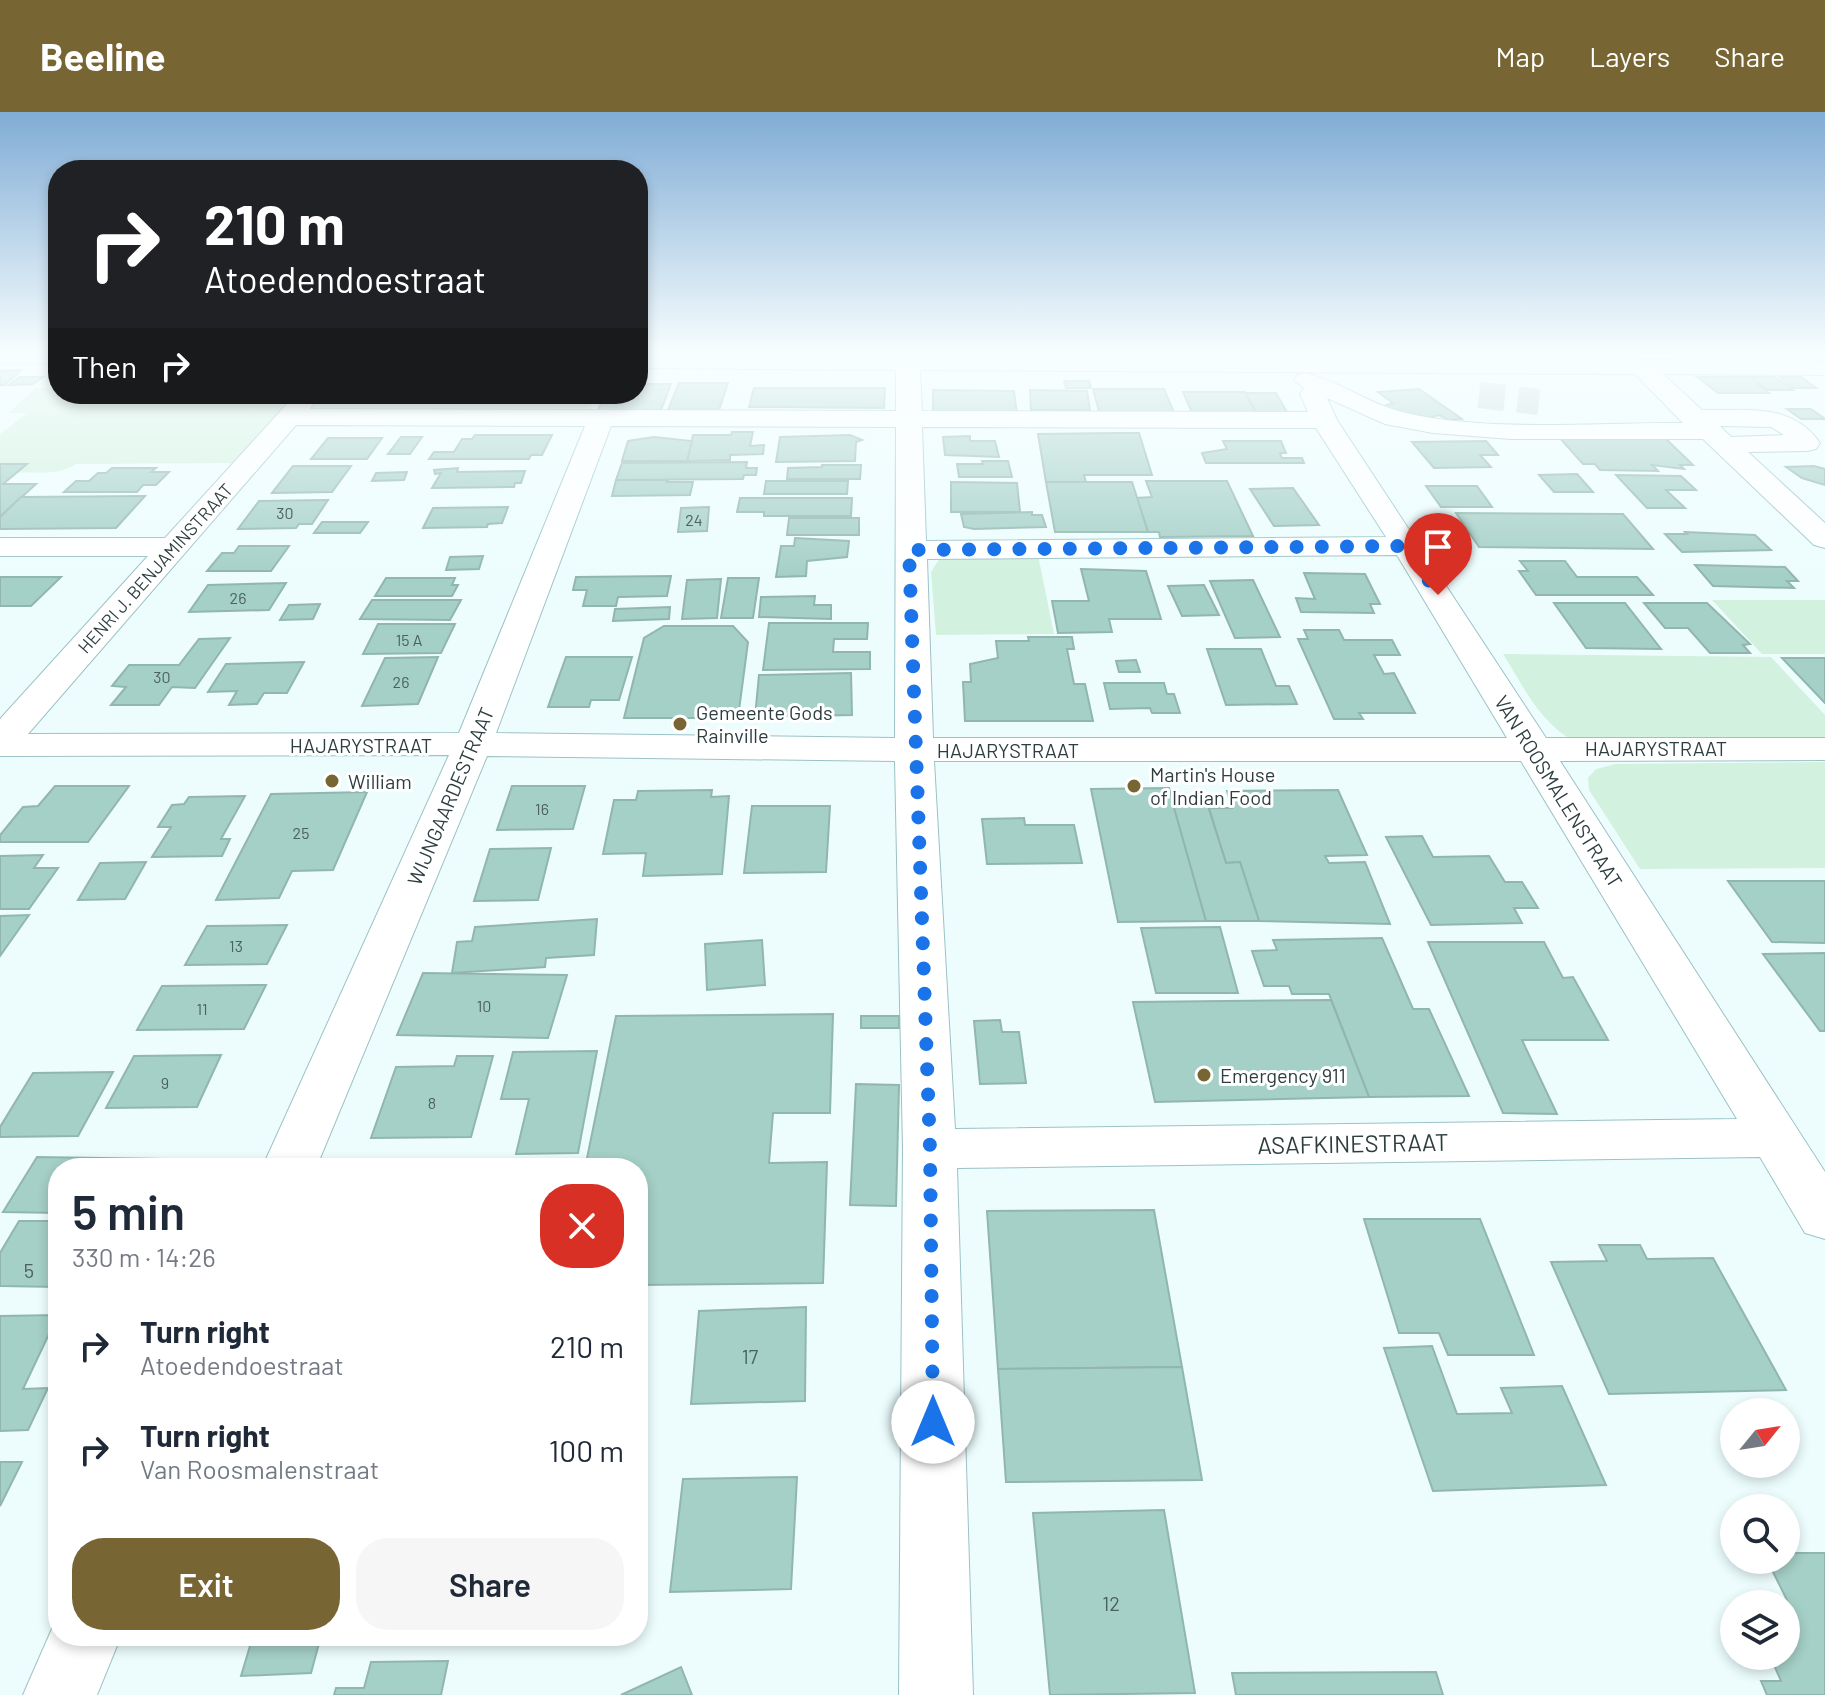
<!DOCTYPE html>
<meta charset="utf-8">
<style>
:root{--surface:#fff;--page:#f6f6f7;--text:#1f2937;--muted:#747a83;--accent:#776634}
body{margin:0;font-family:Barlow,sans-serif;background:var(--page);color:var(--text);height:100vh;display:flex;flex-direction:column;font-size:30px;white-space:nowrap}
*{box-sizing:border-box;margin:0}
p{font-size:26px;color:var(--muted)}
.icon{flex:none;width:44px;height:44px;fill:none;stroke:currentColor;stroke-width:2;stroke-linecap:round;stroke-linejoin:round}
.map{position:relative;flex:1;overflow:hidden}
.sheet{position:absolute;left:48px;top:1046px;width:600px;height:488px;display:flex;flex-direction:column;background:var(--surface);border-radius:32px;box-shadow:0 4px 12px #0003}
.sheet>*{flex:none}
.guide{position:absolute;left:48px;top:48px;width:600px;height:244px;border-radius:32px;box-shadow:0 4px 12px #0003;background:#202124;color:#fff;overflow:hidden}
.needle{width:52px;rotate:60deg}
.controls{position:absolute;left:1720px;top:1286px;display:grid;gap:16px}
.controls a{display:grid;place-items:center;width:80px;height:80px;border-radius:50%;background:var(--surface);box-shadow:0 4px 12px #0003;font-size:40px}
.pin{position:absolute;display:grid;place-items:center;width:68px;height:68px;color:#fff;margin:-82px -34px;border-radius:50% 50% 50% 0;rotate:-45deg;box-shadow:0 0 8px #0007}
.pin .icon{rotate:45deg}
.me{position:absolute;width:88px;margin:-44px;rotate:0deg;stroke-linejoin:round;filter:drop-shadow(0 0 6px #0008)}
.turn{display:flex;align-items:center;gap:28px;height:168px;padding:0 24px;font-size:36px}
.turn .icon{width:104px;height:104px;stroke-width:2.5}
.turn b{display:block;font-size:56px;line-height:68px}
.then{display:flex;align-items:center;height:76px;padding:0 24px;background:#0003;gap:16px;font-size:30px}
.round{display:grid;place-items:center;flex:none;width:84px;height:84px;border-radius:32px;background:var(--page)}
.headline{display:flex;align-items:center;justify-content:space-between;height:136px;padding:0 24px}
h1{font-size:48px;font-weight:600;line-height:60px}
.button{display:flex;gap:16px;margin-top:auto;padding:16px 24px}
.button a{flex:1;height:92px;border-radius:32px;background:var(--accent);color:#fff;font-size:32px;font-weight:600;line-height:92px;text-align:center}
.button a+a{background:var(--page);color:var(--text)}
ul{padding:0;list-style:none}
li{display:flex;align-items:center;gap:24px;height:104px;padding:0 24px}
li div{flex:1}
li b{display:block;font-size:30px}
li em{font-style:normal}
header{display:flex;align-items:center;gap:48px;box-sizing:border-box;height:112px;padding:0 40px;background:var(--accent);color:#fff}
header strong{font-size:38px}
nav{display:flex;gap:44px;margin-inline-start:auto;font-size:28px}
.map>svg:first-child{display:block}
</style>
<header>
<strong>Beeline</strong>
<nav><a>Map</a><a>Layers</a><a>Share</a></nav>
</header>
<div class="map">
<svg width="1825" height="1583" viewBox="0 0 1825 1583">
<rect width="100%" height="100%" fill="#edfdfe"/>
<!-- green -->
<g fill="#d2f1de">
<path d="M36,276H58V282H299L235,351L76,352C53,368 26,355 0,364V322L27,301H8Z"/>
<path d="M322,282H598L587,302L306,299Z"/>
<path d="M1038,443L1054,522L936,523L931,460L940,446Z"/>
<path d="M1712,488H1825V542H1762Z"/>
<path d="M1503,542L1771,545L1825,603V634L1574,629C1539,610 1524,575 1503,542Z"/>
<path d="M1825,650V756L1640,757L1589,678L1588,666L1596,657L1616,652Z"/>
</g>
<g fill="none" stroke-linecap="round" stroke-linejoin="round">
<!-- stream -->
<path fill="#6b8294" fill-rule="evenodd" d="M1051,242H1059V244L1055,246Z"/>
</g>
<!-- building -->
<g fill="#a5d0c7" stroke="#91b6ae" stroke-width="2">
<path d="M1396,242H1451L1453,246L1398,245Z"/>
<path d="M1455,242H1577L1580,245L1456,244Z"/>
<path d="M1723,242H1825V245L1725,244Z"/>
<path d="M21,258L5,273H0V259Z"/>
<path d="M19,265H43L33,272L9,273Z"/>
<path d="M1697,265H1750L1769,281H1718Z"/>
<path d="M1750,265H1775L1793,278H1767Z"/>
<path d="M1780,265H1801L1816,276H1794Z"/>
<path d="M1064,269H1089L1091,276H1066Z"/>
<path d="M679,271H728L719,298H668Z"/>
<path d="M638,272H671L661,298H598L605,282H638Z"/>
<path d="M754,276H885L884,296L749,295Z"/>
<path d="M1093,277H1164L1175,303H1100Z"/>
<path d="M1419,277L1462,307L1449,308L1439,303L1417,309L1381,295L1393,291L1378,280Z"/>
<path d="M933,278L1014,279L1017,302L933,301Z"/>
<path d="M1030,278L1087,279L1090,298H1031Z"/>
<path d="M1183,280H1245L1256,301H1192Z"/>
<path d="M1245,281H1276L1287,300H1256Z"/>
<path d="M1787,297H1811L1825,307H1801Z"/>
<path d="M732,320H753L750,334L764,333L763,342L730,343V348L687,349L693,323H731Z"/>
<path d="M1118,321H1139L1152,363H1084L1086,370H1046L1038,322Z"/>
<path d="M475,323H552L542,343H531L529,347H429L434,340H454L462,327H472Z"/>
<path d="M850,323L862,328L856,330L855,349L776,350L780,325Z"/>
<path d="M970,324V329H995L999,345L945,343L943,325Z"/>
<path d="M1558,324L1664,325L1693,353H1680L1684,357L1652,353L1658,359L1600,358L1595,352H1583Z"/>
<path d="M401,325H422L410,342H388Z"/>
<path d="M654,325L692,329L687,349H622L628,329Z"/>
<path d="M328,326H382L367,347H311Z"/>
<path d="M1223,329H1281L1286,341H1280L1282,346H1302L1304,351H1206L1202,341L1227,337Z"/>
<path d="M1486,329L1498,343H1480L1491,355L1434,356L1412,330Z"/>
<path d="M982,349H1008L1012,365H959L957,352H983Z"/>
<path d="M747,350L746,356H757L756,363H744L743,367L616,368L622,351Z"/>
<path d="M0,352H27L3,372H36L0,405Z"/>
<path d="M822,353H861L860,367H787L788,356L822,355Z"/>
<path d="M293,354H351L332,380L272,381Z"/>
<path d="M1814,354L1825,357V373L1802,366L1786,355Z"/>
<path d="M112,356H156L151,360H169L156,373H143L137,380H64L76,369H89L98,361H106Z"/>
<path d="M458,356L457,360L525,359L521,371H515L514,375L432,376L441,361L435,362L434,358Z"/>
<path d="M407,360L404,368L372,369L376,361Z"/>
<path d="M1577,362L1593,380H1554L1539,363Z"/>
<path d="M1616,363L1681,364L1696,378H1666L1685,396H1647Z"/>
<path d="M616,368H668L667,370H693L690,383L612,384Z"/>
<path d="M766,369H848L847,382H764Z"/>
<path d="M1146,369H1227L1253,424L1160,425L1159,420H1148L1136,386L1152,385Z"/>
<path d="M951,370L1017,371L1020,400H951Z"/>
<path d="M1046,370H1132L1148,420H1055Z"/>
<path d="M1426,374H1477L1492,395H1441Z"/>
<path d="M1293,376L1319,413L1274,414L1250,377Z"/>
<path d="M145,384L116,416L0,417V405L21,385Z"/>
<path d="M740,386H852L851,404H764V400H737Z"/>
<path d="M328,388L312,412H299L296,416L238,417L259,389Z"/>
<path d="M508,395L502,411L488,412L487,415L423,416L433,396Z"/>
<path d="M709,395L707,419L678,420L681,396Z"/>
<path d="M1032,400V403H1042L1046,415L974,417L964,415L961,402Z"/>
<path d="M1456,401L1623,402L1653,437L1479,435Z"/>
<path d="M789,406H859V423H787Z"/>
<path d="M322,410H368L360,421H314Z"/>
<path d="M1685,420L1755,423L1771,438L1682,440L1665,422H1687Z"/>
<path d="M795,426L849,429L847,445L807,449L806,464L776,465L781,434H794Z"/>
<path d="M239,434H289L271,459H207L222,441H234Z"/>
<path d="M483,444L479,457L446,458L450,445Z"/>
<path d="M1520,449H1565L1577,465H1637L1653,483H1536L1519,459H1528Z"/>
<path d="M1695,453L1785,455L1798,469H1787L1794,476L1713,474Z"/>
<path d="M1081,457L1146,459L1161,507H1109L1112,520L1058,521L1052,489H1089Z"/>
<path d="M1304,461L1365,462L1380,492H1370L1374,501L1301,500L1296,486L1315,487Z"/>
<path d="M671,464L667,484L618,485L616,494H583L587,478H573L576,465Z"/>
<path d="M0,465H61L31,494H0Z"/>
<path d="M386,466H455L452,473H458L452,484H375Z"/>
<path d="M728,466H759L753,506H721Z"/>
<path d="M721,467L717,506L682,507L687,468Z"/>
<path d="M1253,468L1280,525L1235,526L1210,469Z"/>
<path d="M286,471L269,498L189,500L208,473Z"/>
<path d="M1204,473L1219,503L1182,504L1168,474Z"/>
<path d="M815,484L814,493H831V507L759,505L761,485Z"/>
<path d="M372,488H461L450,508L360,507Z"/>
<path d="M1554,491H1625L1661,537L1586,536Z"/>
<path d="M1644,491H1707L1750,532L1743,533L1750,541H1710L1688,516H1665Z"/>
<path d="M320,492L313,507L280,508L289,493Z"/>
<path d="M670,495L669,507L613,509L615,497Z"/>
<path d="M769,511H868L867,527H834L833,540H870V557L763,558Z"/>
<path d="M378,512H455L441,541L363,542Z"/>
<path d="M664,514H733L748,530L738,606H624L644,526Z"/>
<path d="M1304,518H1339L1344,528H1392L1400,543H1374L1384,562L1394,561L1415,601H1359L1363,607H1334L1298,527H1308Z"/>
<path d="M1028,525H1072L1074,537H1067L1074,572H1085L1093,609H965L963,570H971L970,552L998,546L996,529H1029Z"/>
<path d="M230,526L195,576L172,575L159,593H111L126,575L112,574L129,553H179L199,527Z"/>
<path d="M1207,537H1261L1276,574H1289L1297,592L1226,593Z"/>
<path d="M438,545L418,592L362,594L385,546Z"/>
<path d="M566,545H632L619,588H591L589,595H548Z"/>
<path d="M1782,546H1825V591Z"/>
<path d="M1136,548L1140,560H1119L1116,549Z"/>
<path d="M304,550L287,581H264L257,592L229,593L237,579L208,580L226,552Z"/>
<path d="M851,561L852,603L755,605L759,563Z"/>
<path d="M1104,571H1164L1167,582H1174L1180,601H1152L1150,596L1110,597Z"/>
<path d="M55,674H129L88,730H0V723L23,695L38,694Z"/>
<path d="M512,674H585L573,717L497,718Z"/>
<path d="M1169,676L1206,809L1118,810L1091,677Z"/>
<path d="M712,678L711,685L729,684L722,762L643,764L646,741L603,742L614,688H636L638,679Z"/>
<path d="M1338,678L1367,743L1325,744L1329,751L1365,750L1390,812L1259,809L1240,750L1226,751L1209,696H1232L1227,679Z"/>
<path d="M367,680L333,758L292,759L279,786L216,788L271,682Z"/>
<path d="M245,684L221,727H230L222,744L152,745L171,715H158L172,693L184,692L189,685Z"/>
<path d="M1207,691L1226,751L1240,750L1259,809H1206L1173,692Z"/>
<path d="M752,694H830L826,760L744,761Z"/>
<path d="M1024,706L1025,713H1074L1082,751L987,752L982,707Z"/>
<path d="M1422,724L1433,745L1489,744L1505,770H1522L1538,796H1514L1522,811L1431,813L1386,725Z"/>
<path d="M551,736L538,788L474,789L490,737Z"/>
<path d="M43,743L34,756H58L29,797H0V744Z"/>
<path d="M146,750L125,787L78,788L100,751Z"/>
<path d="M1728,769H1825V831L1772,830Z"/>
<path d="M29,803L0,844V804Z"/>
<path d="M597,807L594,843L546,846L545,855L452,861L457,830L472,829L475,815Z"/>
<path d="M287,813L267,852L185,853L207,814Z"/>
<path d="M1220,815L1238,881H1156L1141,816Z"/>
<path d="M1382,826L1413,897H1429L1469,984L1369,985L1329,882H1292L1289,874H1264L1252,839L1277,838L1273,828Z"/>
<path d="M762,828L765,873L707,878L705,832Z"/>
<path d="M1428,830H1544L1563,866L1573,865L1608,928H1522L1557,1002L1503,1001Z"/>
<path d="M1825,841V919H1820L1763,842Z"/>
<path d="M423,861L567,863L548,926L397,923Z"/>
<path d="M266,873L244,917L137,918L162,874Z"/>
<path d="M1331,888L1369,985L1155,990L1133,890Z"/>
<path d="M833,902L830,1001H773L769,1051L827,1050L823,1171L638,1173V1056H585L616,904Z"/>
<rect x="861" y="904" width="38" height="12"/>
<path d="M1000,908L1002,920H1019L1026,971L980,972L974,909Z"/>
<path d="M597,939L578,1041L516,1042L529,987H501L513,940Z"/>
<path d="M221,943L197,995L106,996L134,944Z"/>
<path d="M457,944H493L471,1025L371,1026L396,955L454,954Z"/>
<path d="M113,960L78,1024L0,1025V1015L33,961Z"/>
<path d="M856,972L899,973L896,1094L850,1093Z"/>
<path d="M37,1045L163,1047L158,1056H58V1101L3,1100Z"/>
<path d="M539,1051L538,1056H371L372,1053Z"/>
<path d="M1154,1098L1182,1255L998,1257L987,1099Z"/>
<path d="M1364,1107H1480L1534,1243H1448L1439,1221H1399Z"/>
<path d="M19,1109H58V1175L0,1174V1141Z"/>
<path d="M1599,1133H1640L1647,1147L1713,1146L1786,1278L1609,1282L1551,1150L1607,1149Z"/>
<path d="M806,1195L805,1289L691,1292L699,1199Z"/>
<path d="M58,1203L23,1277L48,1276L28,1318L0,1319V1204Z"/>
<path d="M1432,1234L1457,1302L1512,1301L1501,1276L1562,1274L1606,1373L1433,1379L1384,1236Z"/>
<path d="M1182,1255L1202,1368L1006,1370L998,1257Z"/>
<path d="M0,1350H22L0,1394Z"/>
<path d="M797,1365L791,1477L670,1480L683,1367Z"/>
<path d="M1164,1398L1195,1581L1050,1583L1033,1401Z"/>
<path d="M1786,1441H1825V1583H1767L1761,1569H1781L1770,1544H1786V1502H1794L1767,1448H1786Z"/>
<path d="M253,1524H321L311,1561L241,1564Z"/>
<path d="M448,1549L441,1583H334L336,1576H364L371,1550Z"/>
<path d="M681,1555L692,1583H621Z"/>
<path d="M1436,1560L1443,1583H1236L1232,1561Z"/>
</g>
<g fill="none" stroke-linecap="round" stroke-linejoin="round">
<!-- minor-tunnel -->
<path stroke="#c7d7d8" stroke-width="26" stroke-dasharray="26 13" stroke-linecap="butt" d="M1479,283L1539,290"/>
<defs>
<g id="minor">
<rect x="0" y="242" width="58" height="9"/>
<path d="M638,242L1825,249V263L1663,262L1702,298C1746,299 1792,290 1820,331L1816,337L1807,339L1748,340L1825,411V436L1814,433L1703,327H1511L1433,321L1385,312L1327,286L1337,308L1546,626H1825V648L1560,649L1825,1060V1127L1805,1121L1760,1045L957,1056L973,1583H899L903,1037L895,649L487,644L316,1056H262L449,643L0,644V607L148,444H0V426H165L296,282H319L310,297L896,299V258L638,256ZM920,258L1635,262L1683,311C1595,310 1487,321 1402,300C1369,292 1339,269 1306,261L1297,263L1294,268L1304,276L1300,282L1308,300L922,299ZM296,313L585,314L459,621L28,622ZM611,314L896,315L895,626L496,621ZM1720,314L1771,315L1784,323L1731,325ZM922,315L1316,316L1386,425L926,429ZM1397,443L1507,626H933L927,447ZM934,649H1521L1737,1007L955,1017Z"/>
<path d="M58,1503V1524H121L97,1583H23Z"/>
</g>
</defs>
<!-- minor casing -->
<use href="#minor" stroke="#9bc2c5" stroke-width="2"/>
<!-- minor -->
<use href="#minor" fill="#fff" fill-rule="evenodd"/>
</g>
<!-- sky -->
<linearGradient id="sky" x2="0" y2="1"><stop stop-color="#80acd5"/><stop offset="0.52" stop-color="#f7feff"/><stop offset="1" stop-color="#f7feff" stop-opacity="0"/></linearGradient>
<rect width="1825" height="464" fill="url(#sky)"/>
<g fill="none" stroke-linecap="round" stroke-linejoin="round">
<!-- route -->
<path stroke="#1a73e8" stroke-width="14" stroke-dasharray="0 25.2" d="M933,1310L930,1037L909,438L1407,434L1438,483"/>
</g>
<!-- markers -->
<g fill="#776634" stroke="#fff" stroke-width="3">
<circle cx="680" cy="612" r="8"/>
<circle cx="332" cy="669" r="8"/>
<circle cx="1134" cy="674" r="8"/>
<circle cx="1204" cy="963" r="8"/>
</g>
<g text-anchor="middle" dominant-baseline="central" stroke-width="6" stroke-linejoin="round" paint-order="stroke">
<!-- number labels -->
<g font-size="16" fill="#4c6261">
<text x="285" y="400">30</text>
<text x="694" y="407">24</text>
<text x="238" y="485">26</text>
<text x="409" y="527">15 A</text>
<text x="162" y="564">30</text>
<text x="401" y="569">26</text>
<text x="542" y="696">16</text>
<text x="301" y="720">25</text>
<text x="236" y="833">13</text>
<text x="484" y="893">10</text>
<text x="202" y="896">11</text>
<text x="165" y="970">9</text>
<text x="432" y="990">8</text>
</g>
<!-- far-street labels -->
<g font-size="18" fill="#2e3e3f" stroke="#fff">
<text transform="translate(155 456) rotate(-48)">HENRI J. BENJAMINSTRAAT</text>
</g>
<!-- poi labels -->
<g font-size="20" fill="#2e3e3f" stroke="#fff" text-anchor="start">
<text x="696" y="600">Gemeente Gods<tspan x="696" dy="23">Rainville</tspan></text>
<text x="1150" y="662">Martin's House<tspan x="1150" dy="23">of Indian Food</tspan></text>
<text x="348" y="669">William</text>
<text x="1220" y="963">Emergency 911</text>
</g>
<!-- street labels -->
<g font-size="20" fill="#2e3e3f" stroke="#fff">
<text x="361" y="633">HAJARYSTRAAT</text>
<text x="1656" y="636">HAJARYSTRAAT</text>
<text x="1008" y="638">HAJARYSTRAAT</text>
<text transform="translate(1559 679) rotate(58)">VAN ROOSMALENSTRAAT</text>
<text transform="translate(450 684) rotate(-67)">WIJNGAARDESTRAAT</text>
</g>
<!-- near-number labels -->
<g font-size="20" fill="#4c6261">
<text x="29" y="1158">5</text>
<text x="750" y="1244">17</text>
<text x="1111" y="1491">12</text>
</g>
<!-- near-street labels -->
<g font-size="24" fill="#2e3e3f" stroke="#fff">
<text transform="translate(1353 1031) rotate(-1)">ASAFKINESTRAAT</text>
</g>
</g>
</svg>
<div class="controls">
<a><svg class="needle" viewBox="-14 -14 28 28"><path d="M0-13l5 13h-10z" fill="#e53935"/><path d="M0 13l5-13h-10z" fill="#747a83"/></svg></a>
<a><svg class="icon" aria-label="search" viewBox="0 0 24 24"><circle cx="10" cy="10" r="6"/><path d="M15 15l6 6"/></svg></a>
<a><svg class="icon" aria-label="layers" viewBox="0 0 24 24"><path d="M12 4l9 5-9 5-9-5zM3 14l9 5 9-5"/></svg></a>
</div>
<div class="pin" style="left:1438px;top:483px;background:#d93025"><svg class="icon" aria-label="arrive" viewBox="0 0 24 24"><path d="M6 21V4h12l-3 4 3 4H6"/></svg></div>
<svg class="me" style="left:933px;top:1310px" viewBox="-20 -20 40 40"><circle r="19" fill="#fff"/><path d="M0-13L10 11 0 6-10 11z" fill="#1a73e8"/></svg>
<div class="guide">
<div class="turn"><svg class="icon" aria-label="right" viewBox="0 0 24 24"><path d="M7 20v-9h11M14 6l5 5-5 5"/></svg><div><b>210 m</b>Atoedendoestraat</div></div>
<div class="then">Then<svg class="icon" aria-label="right" viewBox="0 0 24 24"><path d="M7 20v-9h11M14 6l5 5-5 5"/></svg></div>
</div>
<section class="sheet">
<div class="headline"><div><h1>5 min</h1><p>330 m · 14:26</p></div><a class="round" style="background:#d93025;color:#fff"><svg class="icon" aria-label="close" viewBox="0 0 24 24"><path d="M6 6l12 12M18 6L6 18"/></svg></a></div>
<ul>
<li><svg class="icon" aria-label="right" viewBox="0 0 24 24"><path d="M7 20v-9h11M14 6l5 5-5 5"/></svg><div><b>Turn right</b><p>Atoedendoestraat</p></div><em>210 m</em></li>
<li><svg class="icon" aria-label="right" viewBox="0 0 24 24"><path d="M7 20v-9h11M14 6l5 5-5 5"/></svg><div><b>Turn right</b><p>Van Roosmalenstraat</p></div><em>100 m</em></li>
</ul>
<div class="button"><a>Exit</a><a>Share</a></div>
</section>
</div>
